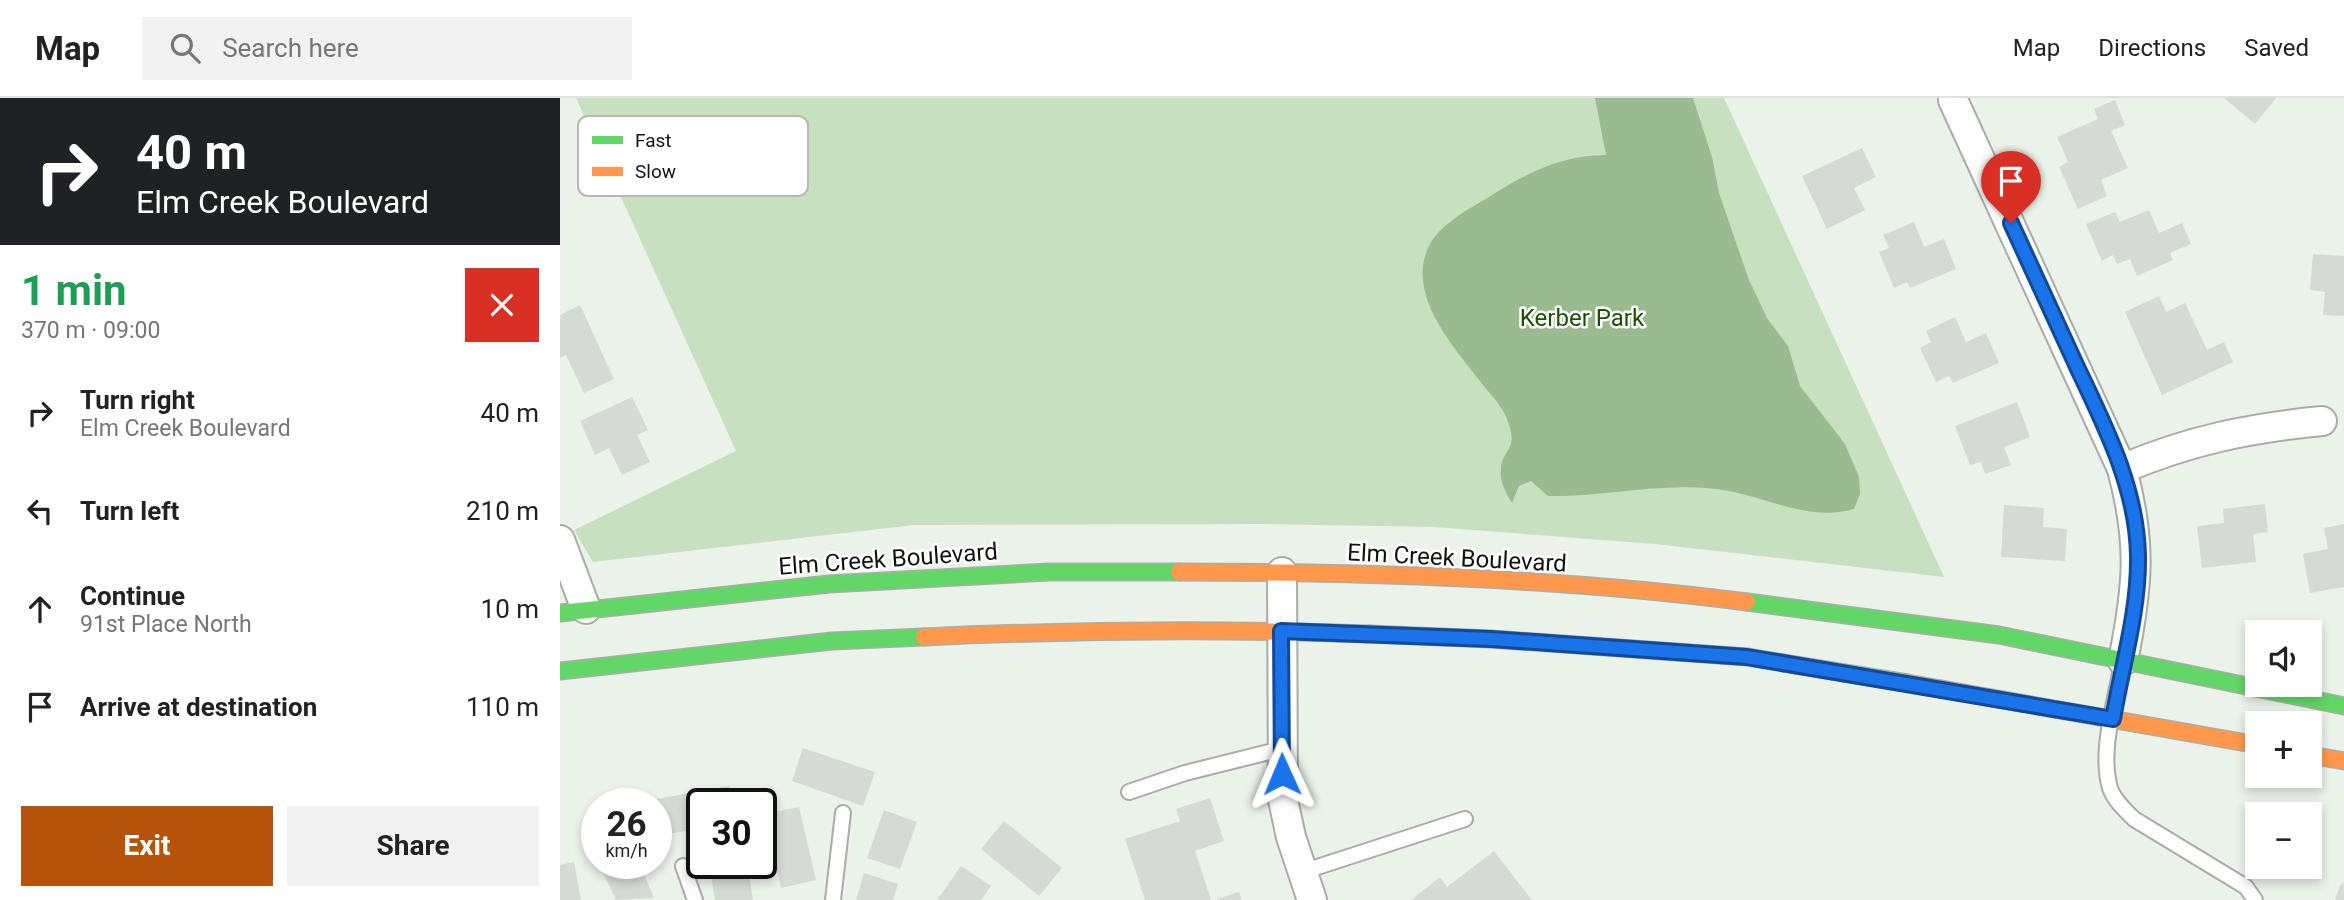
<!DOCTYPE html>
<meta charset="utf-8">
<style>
:root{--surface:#fff;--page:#f2f2f2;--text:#222;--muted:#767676;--line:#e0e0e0;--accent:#b45309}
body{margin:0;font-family:Roboto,sans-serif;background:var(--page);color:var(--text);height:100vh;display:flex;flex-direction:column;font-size:26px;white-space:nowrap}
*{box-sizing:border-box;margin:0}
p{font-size:23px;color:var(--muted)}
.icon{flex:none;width:38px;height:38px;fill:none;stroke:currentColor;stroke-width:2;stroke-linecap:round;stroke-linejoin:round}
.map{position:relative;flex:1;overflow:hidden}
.panel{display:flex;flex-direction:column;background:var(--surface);width:560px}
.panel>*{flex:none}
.top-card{background:#202124;color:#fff;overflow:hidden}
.fabs{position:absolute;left:1685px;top:522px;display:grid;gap:14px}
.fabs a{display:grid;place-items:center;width:77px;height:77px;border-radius:0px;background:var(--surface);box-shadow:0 4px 10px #0003;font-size:35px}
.speed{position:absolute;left:21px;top:690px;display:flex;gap:14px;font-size:35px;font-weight:700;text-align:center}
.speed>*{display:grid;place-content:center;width:91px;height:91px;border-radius:50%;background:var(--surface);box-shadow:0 4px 10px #0003;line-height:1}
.speed small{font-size:18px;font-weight:400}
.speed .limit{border:4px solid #111;border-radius:10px;background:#fff;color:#111}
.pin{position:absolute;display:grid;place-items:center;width:60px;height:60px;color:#fff;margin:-72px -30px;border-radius:50% 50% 50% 0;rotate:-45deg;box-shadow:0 0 7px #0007}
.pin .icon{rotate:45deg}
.me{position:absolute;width:77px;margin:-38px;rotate:359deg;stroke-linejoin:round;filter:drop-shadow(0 0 5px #0008)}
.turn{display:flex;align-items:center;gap:24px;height:147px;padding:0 21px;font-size:32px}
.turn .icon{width:91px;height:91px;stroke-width:2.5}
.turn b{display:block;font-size:49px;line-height:60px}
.round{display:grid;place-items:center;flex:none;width:74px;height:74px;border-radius:0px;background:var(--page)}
.head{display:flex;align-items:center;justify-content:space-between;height:119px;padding:0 21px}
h1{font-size:42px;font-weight:700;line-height:52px;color:#1e9e55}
.primary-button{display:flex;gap:14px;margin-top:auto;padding:14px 21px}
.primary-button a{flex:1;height:80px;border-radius:0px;background:var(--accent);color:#fff;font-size:28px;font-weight:700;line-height:80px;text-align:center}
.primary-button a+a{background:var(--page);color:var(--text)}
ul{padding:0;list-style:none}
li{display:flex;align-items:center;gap:21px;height:98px;padding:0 21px}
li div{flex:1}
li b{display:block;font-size:26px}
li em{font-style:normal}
header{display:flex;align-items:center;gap:42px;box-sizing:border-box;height:98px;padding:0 35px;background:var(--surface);border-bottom:2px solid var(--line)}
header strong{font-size:33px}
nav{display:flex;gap:38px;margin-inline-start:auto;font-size:24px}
.search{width:490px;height:63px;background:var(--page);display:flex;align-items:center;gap:18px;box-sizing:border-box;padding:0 24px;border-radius:0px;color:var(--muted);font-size:26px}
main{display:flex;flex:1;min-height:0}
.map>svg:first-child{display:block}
</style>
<header>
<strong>Map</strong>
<div class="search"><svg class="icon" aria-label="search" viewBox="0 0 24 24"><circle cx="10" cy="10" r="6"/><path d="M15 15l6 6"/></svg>Search here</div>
<nav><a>Map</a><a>Directions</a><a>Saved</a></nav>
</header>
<main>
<section class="panel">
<div class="top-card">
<div class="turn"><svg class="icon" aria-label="right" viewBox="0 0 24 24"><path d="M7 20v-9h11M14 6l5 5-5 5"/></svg><div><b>40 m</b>Elm Creek Boulevard</div></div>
</div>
<div class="head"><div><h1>1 min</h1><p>370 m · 09:00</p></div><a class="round" style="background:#d93025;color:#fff"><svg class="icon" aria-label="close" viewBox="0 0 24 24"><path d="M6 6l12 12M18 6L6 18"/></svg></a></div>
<ul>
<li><svg class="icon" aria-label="right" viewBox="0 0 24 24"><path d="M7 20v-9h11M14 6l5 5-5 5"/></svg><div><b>Turn right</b><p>Elm Creek Boulevard</p></div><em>40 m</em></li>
<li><svg class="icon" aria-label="left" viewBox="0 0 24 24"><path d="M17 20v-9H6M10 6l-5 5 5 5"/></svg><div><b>Turn left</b></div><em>210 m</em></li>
<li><svg class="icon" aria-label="ahead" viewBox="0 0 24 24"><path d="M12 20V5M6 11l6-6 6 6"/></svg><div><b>Continue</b><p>91st Place North</p></div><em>10 m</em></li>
<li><svg class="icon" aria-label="arrive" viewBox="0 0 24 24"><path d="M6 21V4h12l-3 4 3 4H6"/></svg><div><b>Arrive at destination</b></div><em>110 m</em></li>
</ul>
<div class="primary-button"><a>Exit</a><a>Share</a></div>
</section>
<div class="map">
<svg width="1784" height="802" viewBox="0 0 1784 802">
<rect width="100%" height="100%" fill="#ebf2ea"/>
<!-- green -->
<path fill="#c7e0c0" d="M16,0H1164L1384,479L1095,446L874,429L702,426L354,427L33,464L14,432L176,353Z"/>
<!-- water -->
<path fill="#9aba90" d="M1035,0H1133L1152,59L1159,95L1189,182L1207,220L1228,248L1240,288L1285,346L1299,379L1300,396L1294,411C1254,423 1214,403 1174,394C1113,381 1050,399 988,398L971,383L959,388L952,405C946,395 939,383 941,370C944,348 959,353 947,321C942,307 928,294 919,282C892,247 847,197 868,150C878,128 905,113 924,102C963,77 999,57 1046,57Z"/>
<!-- building -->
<g fill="#d5dbd4">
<path d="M1664,0H1716L1695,26Z"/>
<path d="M1555,2L1565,27L1551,33L1568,70L1541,82L1547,98L1518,111L1499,69L1508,64L1497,39L1538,21L1534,11Z"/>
<path d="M1302,50L1316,79L1294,90L1305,112L1267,131L1242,78Z"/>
<path d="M1589,112L1599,135L1622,125L1631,146L1610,155L1613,162L1577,178L1570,161L1557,166L1553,157L1542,163L1526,126L1555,114L1560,124Z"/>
<path d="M1354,124L1364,149L1384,141L1396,171L1350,190L1347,184L1334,190L1319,154L1329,150L1323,137Z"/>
<path d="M1753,156L1784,158V218L1763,217L1765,194L1750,192Z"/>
<path d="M1599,198L1606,214L1625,205L1647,252L1664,244L1673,264L1602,297L1565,214Z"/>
<path d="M20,207L54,281L24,295L6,257L0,260V217Z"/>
<path d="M1395,219L1406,244L1426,235L1439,265L1393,285L1389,278L1376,284L1360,250L1371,244L1366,233Z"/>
<path d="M72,299L88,332L77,337L90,364L62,377L49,350L35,357L20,323Z"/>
<path d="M1457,304L1470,339L1444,349L1451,367L1425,376L1421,364L1410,367L1395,328Z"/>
<path d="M1705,406L1708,434L1693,436L1696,464L1642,470L1637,428L1664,425L1663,411Z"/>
<path d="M1444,407L1484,410L1483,429L1507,431L1505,463L1441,459Z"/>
<path d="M1784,426V489L1750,495L1743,456L1768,451L1764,430Z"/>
<path d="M243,650L315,674L303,708L232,683Z"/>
<path d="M169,688L172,705H142V730L103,737L97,701Z"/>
<path d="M650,700L664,743L635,753L651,802H585L565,741L620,723L616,711Z"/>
<path d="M239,709L256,782L221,790L204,716Z"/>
<path d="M324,712L357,724L340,771L307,760Z"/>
<path d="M444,723L502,770L479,798L421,751Z"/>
<path d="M934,753L972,802H851L880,779L887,789Z"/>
<path d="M14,764L21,802H0V767Z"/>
<path d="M39,765H79L94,800L56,802Z"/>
<path d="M149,765H187L193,802H155Z"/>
<path d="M401,768L431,788L421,802H377Z"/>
<path d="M304,775L338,786L333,802H296Z"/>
<path d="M1784,785V802H1775L1780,787Z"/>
<path d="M679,794L682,802H657V801Z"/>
</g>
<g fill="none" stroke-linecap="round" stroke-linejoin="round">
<defs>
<g id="lane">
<path d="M1562,564C1556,603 1539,652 1550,690C1554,702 1565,712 1574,721L1686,789L1695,802"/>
<path d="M569,694L625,675L721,651"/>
<path d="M123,768L135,802"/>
<path d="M742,774L905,721"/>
<path d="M273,802L283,715"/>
</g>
<g id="street">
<path d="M1393,2L1562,371C1582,446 1578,488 1563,563"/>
<path d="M1562,371C1630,342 1690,330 1762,323"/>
<path d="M0,442L26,511"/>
<path d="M722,474L723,702L731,739L752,802"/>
</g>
<g id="fast">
<path d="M1187,504L1439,537L1784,608"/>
<path d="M0,515L269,486L489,474H619"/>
<path d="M809,536L931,541L1187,559L1347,585"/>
<path d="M0,573L272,543L364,539"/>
</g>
<g id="slow">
<path d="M619,474C808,474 1000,480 1187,504"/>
<path d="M364,539C512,532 661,531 809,536"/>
<path d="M1347,585L1698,647"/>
<path d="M1750,657L1784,663"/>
</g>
</defs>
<!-- lane casing -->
<use href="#lane" stroke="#a8ada7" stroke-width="18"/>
<!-- street casing -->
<use href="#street" stroke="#a8ada7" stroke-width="32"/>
<!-- fast casing -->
<use href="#fast" stroke="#a8ada7" stroke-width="19"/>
<!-- slow casing -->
<use href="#slow" stroke="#a8ada7" stroke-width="19"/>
<!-- lane -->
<use href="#lane" stroke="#fcfdfc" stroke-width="14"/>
<!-- street -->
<use href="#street" stroke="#fcfdfc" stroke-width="28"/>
<!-- fast -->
<use href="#fast" stroke="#63d668" stroke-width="16"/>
<!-- slow -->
<use href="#slow" stroke="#ff974d" stroke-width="16"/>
</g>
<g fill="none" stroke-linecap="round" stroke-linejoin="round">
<defs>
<path id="route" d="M722,676L721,533L931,541L1187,559L1553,621C1562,568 1579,512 1578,458C1577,391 1546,330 1518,271C1496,222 1473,174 1451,125"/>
</defs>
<!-- route casing -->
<use href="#route" stroke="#114b97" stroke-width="18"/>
<!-- route -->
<use href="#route" stroke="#1a73e8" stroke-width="12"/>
</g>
<g text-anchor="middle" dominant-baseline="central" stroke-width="5" stroke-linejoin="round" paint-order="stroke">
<!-- park labels -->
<g font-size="24" fill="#1a5200" stroke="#fff">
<text x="1022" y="220">Kerber Park</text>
</g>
<!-- street labels -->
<g font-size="24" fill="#10140f" stroke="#fff">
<text transform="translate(897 460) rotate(3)">Elm Creek Boulevard</text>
<text transform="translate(328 461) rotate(-4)">Elm Creek Boulevard</text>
</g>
</g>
<!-- legend -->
<rect x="18" y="18" width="230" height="80" rx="10" fill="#fff" stroke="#b7b8b7" stroke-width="2"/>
<rect x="32" y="38" width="31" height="8" fill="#63d668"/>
<rect x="32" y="69" width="31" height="9" fill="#ff974d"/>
<g font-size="19" fill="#10140f">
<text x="75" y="49">Fast</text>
<text x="75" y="80">Slow</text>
</g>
</svg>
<div class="fabs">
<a><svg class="icon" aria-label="sound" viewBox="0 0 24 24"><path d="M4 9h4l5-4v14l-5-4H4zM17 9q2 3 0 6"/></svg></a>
<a>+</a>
<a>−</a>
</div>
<div class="speed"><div>26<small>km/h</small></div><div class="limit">30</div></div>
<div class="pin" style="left:1451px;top:125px;background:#d93025"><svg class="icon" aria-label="arrive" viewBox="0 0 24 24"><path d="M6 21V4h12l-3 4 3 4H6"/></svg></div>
<svg class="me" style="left:722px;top:676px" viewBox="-20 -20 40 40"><path d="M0-17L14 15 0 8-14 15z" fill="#1a73e8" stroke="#fff" stroke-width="4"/></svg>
</div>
</main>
